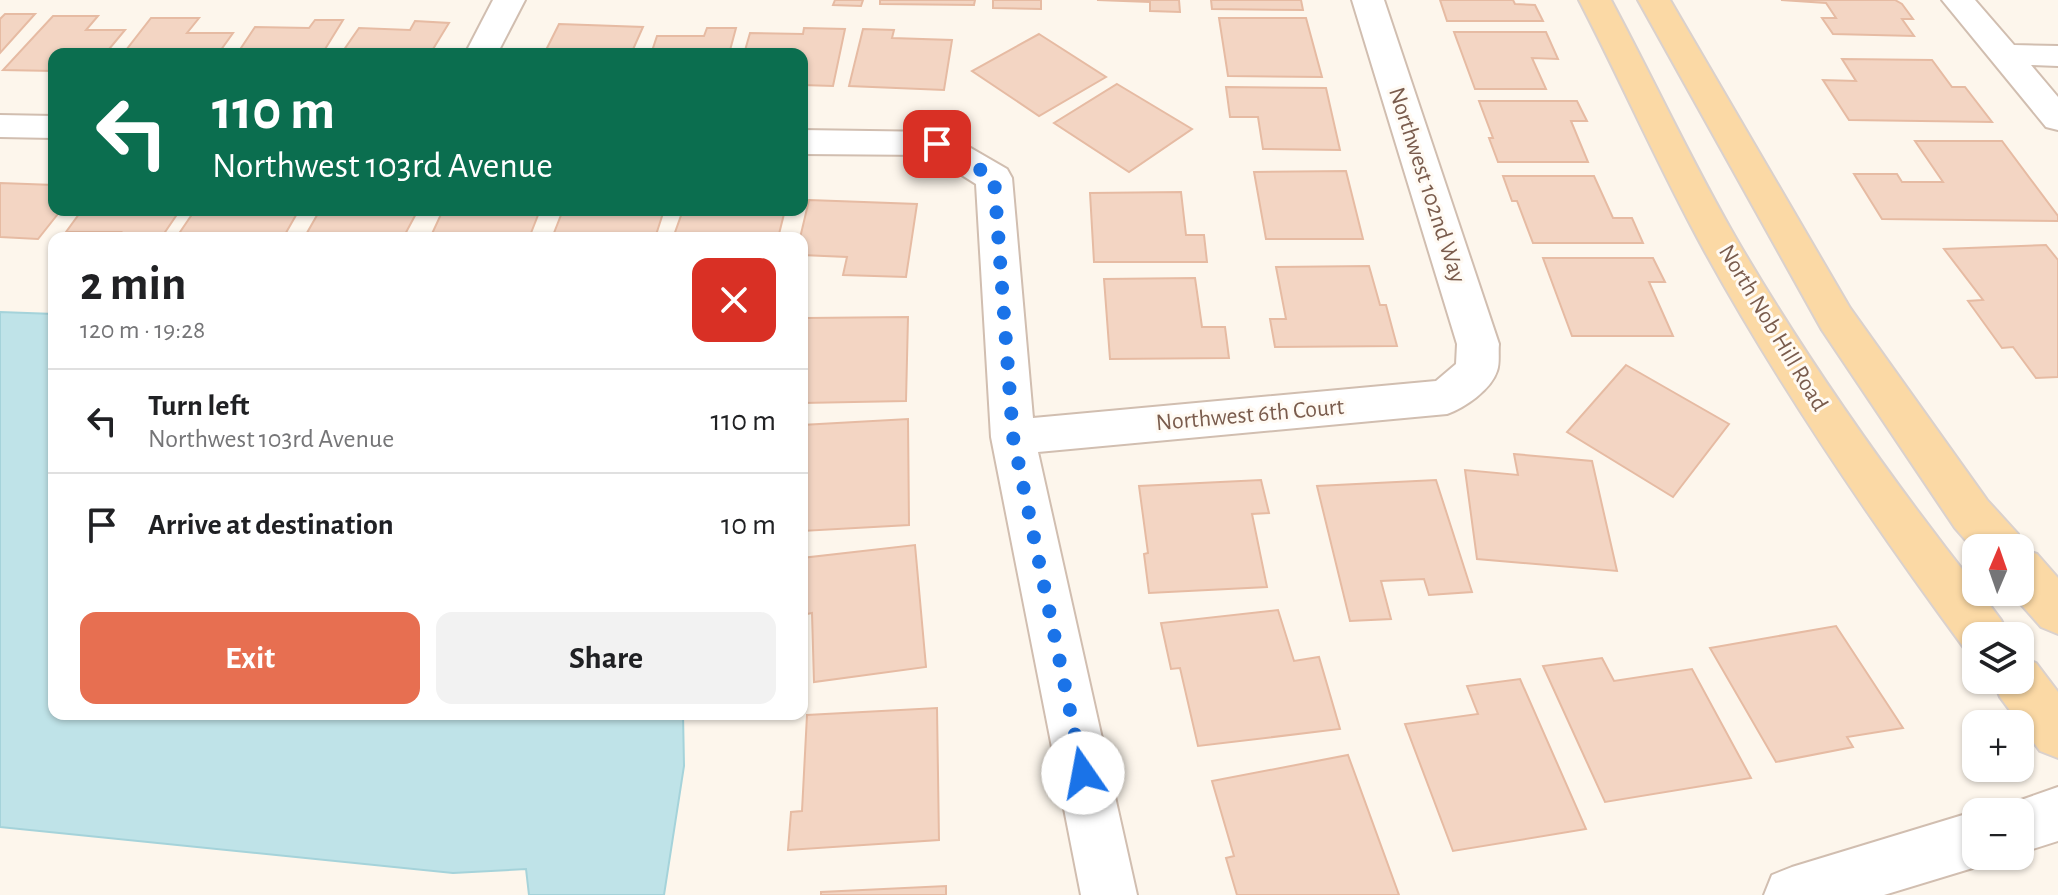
<!DOCTYPE html>
<meta charset="utf-8">
<style>
:root{--surface:#fff;--page:#f2f2f2;--text:#202124;--muted:#757577;--line:#e0e0e0;--accent:#e76f51}
body{margin:0;font-family:"Alegreya Sans",sans-serif;background:var(--page);color:var(--text);height:100vh;display:flex;flex-direction:column;font-size:30px;white-space:nowrap}
*{box-sizing:border-box;margin:0}
p{font-size:26px;color:var(--muted)}
.icon{flex:none;width:44px;height:44px;fill:none;stroke:currentColor;stroke-width:2;stroke-linecap:round;stroke-linejoin:round}
.map{position:relative;flex:1;overflow:hidden}
.panel{position:absolute;left:48px;top:232px;width:760px;height:488px;display:flex;flex-direction:column;background:var(--surface);border-radius:16px;box-shadow:0 2px 6px #0004}
.panel>*{flex:none}
.top-card{position:absolute;left:48px;top:48px;width:760px;height:168px;border-radius:16px;box-shadow:0 2px 6px #0004;background:#0b6e4f;color:#fff;overflow:hidden}
.needle{width:52px;rotate:2deg}
.buttons{position:absolute;left:1962px;top:534px;display:grid;gap:16px}
.buttons a{display:grid;place-items:center;width:72px;height:72px;border-radius:16px;background:var(--surface);box-shadow:0 2px 6px #0004;font-size:40px}
.pin{position:absolute;display:grid;place-items:center;width:68px;height:68px;color:#fff;margin:-34px;border-radius:16px;box-shadow:0 4px 12px #0006}
.me{position:absolute;width:88px;margin:-44px;rotate:348deg;stroke-linejoin:round;filter:drop-shadow(0 0 6px #0008)}
.turn{display:flex;align-items:center;gap:28px;height:168px;padding:0 32px;font-size:36px}
.turn .icon{width:104px;height:104px;stroke-width:2.5}
.turn b{display:block;font-size:56px;line-height:68px}
.round{display:grid;place-items:center;flex:none;width:84px;height:84px;border-radius:16px;background:var(--page)}
.headline{display:flex;align-items:center;justify-content:space-between;height:136px;padding:0 32px}
h1{font-size:48px;font-weight:600;line-height:60px}
.action{display:flex;gap:16px;margin-top:auto;padding:16px 32px}
.action a{flex:1;height:92px;border-radius:16px;background:var(--accent);color:#fff;font-size:32px;font-weight:600;line-height:92px;text-align:center}
.action a+a{background:var(--page);color:var(--text)}
ul{padding:0;list-style:none}
li{display:flex;align-items:center;gap:24px;height:104px;padding:0 32px;border-top:2px solid var(--line)}
li div{flex:1}
li b{display:block;font-size:30px}
li em{font-style:normal}
.map>svg:first-child{display:block}
</style>
<div class="map">
<svg width="2058" height="895" viewBox="0 0 2058 895">
<rect width="100%" height="100%" fill="#fdf6ec"/>
<!-- water -->
<path fill="#bfe3e8" stroke="#a5d3da" stroke-width="2" d="M0,312L54,314V714H683L684,766L664,895H529L526,869L453,873L0,827Z"/>
<!-- building -->
<g fill="#f3d5c3" stroke="#e6bba3" stroke-width="2">
<path d="M835,0H863L861,6L833,5Z"/>
<path d="M880,0H975L974,5L880,4Z"/>
<path d="M993,0H1041V9L993,8Z"/>
<path d="M1097,0H1179L1180,12L1150,11V2Z"/>
<path d="M1211,0H1301L1303,10L1212,9Z"/>
<path d="M1440,0H1513L1515,4L1535,5L1543,21H1447Z"/>
<path d="M1781,0H1895L1902,4L1913,19H1902L1914,36L1833,34L1822,18H1836L1826,3Z"/>
<path d="M5,14H35L0,53V19Z"/>
<path d="M53,16H98L86,30H125L105,54H54V71L3,70Z"/>
<path d="M151,18H199L187,33H233L218,54H123Z"/>
<path d="M1219,18H1306L1322,77L1228,76Z"/>
<path d="M315,20H343L322,54H237L255,27L309,28Z"/>
<path d="M415,21L449,23L430,54H341L359,28L410,30Z"/>
<path d="M559,24L643,27L631,54H544Z"/>
<path d="M707,28H736L729,54H651L657,36H704Z"/>
<path d="M804,28L845,29L833,86L802,85V54H744L750,33L803,34Z"/>
<path d="M863,29L894,30L892,38L952,40L944,90L849,86Z"/>
<path d="M1454,32H1546L1558,59L1532,58L1546,89H1475Z"/>
<path d="M1039,34L1106,77L1039,116L972,71Z"/>
<path d="M1842,59L1932,60L1952,87H1965L1992,122L1849,120L1823,80L1856,81Z"/>
<path d="M1117,84L1192,129L1129,172L1054,123Z"/>
<path d="M1226,87L1326,88L1340,150L1263,149L1258,117H1230Z"/>
<path d="M1479,101H1577L1587,121H1571L1588,162H1498L1489,138H1493Z"/>
<path d="M1915,141H2002L2058,216V221L1882,219L1854,174H1897L1902,182H1943Z"/>
<path d="M1346,171L1363,239H1266L1254,172Z"/>
<path d="M1503,176H1594L1613,218H1632L1643,243H1533L1517,201H1512Z"/>
<path d="M0,183L54,185V210H61L38,239L0,237Z"/>
<path d="M1181,192L1186,235H1204L1207,262H1094L1090,193Z"/>
<path d="M809,200L917,204L906,277L843,275L847,257L802,255L800,238Z"/>
<path d="M82,210H180L161,238H117L121,232H66Z"/>
<path d="M195,210H299L283,238H176Z"/>
<path d="M320,210H418L403,238H304Z"/>
<path d="M443,210H540L529,238H430Z"/>
<path d="M563,210H664L655,238H552Z"/>
<path d="M683,210H785L778,238H673Z"/>
<path d="M2046,245L2058,260V377L2036,378L2013,347L2002,348L1968,301L1983,300L1944,249Z"/>
<path d="M1543,258H1653L1665,282H1649L1673,336H1572Z"/>
<path d="M1369,266L1380,305H1386L1397,346L1275,347L1270,319H1286L1276,267Z"/>
<path d="M1195,278L1202,327H1225L1229,358L1110,359L1104,279Z"/>
<path d="M908,317L906,401L802,403V357L807,318Z"/>
<path d="M1626,365L1729,424L1673,497L1567,432Z"/>
<path d="M908,419L909,525L802,531V425Z"/>
<path d="M1514,454L1592,461L1617,571L1477,559L1465,470L1518,475Z"/>
<path d="M1261,480L1269,513L1252,514L1267,587L1149,593L1144,554L1148,553L1139,486Z"/>
<path d="M1436,480L1472,592L1429,595L1424,579L1381,581L1391,619L1350,621L1317,486Z"/>
<path d="M915,545L926,667L814,682L812,613L802,615V558Z"/>
<path d="M1278,610L1294,661L1319,657L1340,729L1198,746L1180,668L1171,669L1161,623Z"/>
<path d="M1836,626L1903,728L1847,737L1853,747L1776,762L1710,648Z"/>
<path d="M1602,658L1614,681L1692,669L1751,778L1605,802L1543,666Z"/>
<path d="M1520,679L1586,829L1453,851L1405,724L1478,714L1467,686Z"/>
<path d="M937,708L939,840L788,850L791,812L802,811L807,715Z"/>
<path d="M1348,755L1399,895H1237L1226,858L1234,856L1212,781Z"/>
<path d="M946,886V895H821V892Z"/>
</g>
<g fill="none" stroke-linecap="round" stroke-linejoin="round">
<defs>
<g id="minor">
<path d="M493,0H525L497,54H465Z"/>
<path d="M1352,0H1384L1499,344C1498,352 1500,363 1497,371C1491,390 1464,408 1447,414L1038,452L1137,895H1081L991,437L976,184L930,155L802,154V130L937,132L950,136L1007,169L1012,178L1033,418L1436,381L1456,364L1457,344Z"/>
<path d="M1942,0H1975L2014,45L2058,46V66L2031,65L2058,97V130L2046,127Z"/>
<path d="M0,115L54,116V138L0,137Z"/>
<path d="M2058,787V841L2020,853V812H1998L2001,807Z"/>
<path d="M1976,811V856H1996L1976,867L1884,895H1764L1772,875L1792,867Z"/>
</g>
<g id="major">
<path d="M1579,0H1611C1655,82 1694,167 1741,247C1811,366 1891,479 1976,587V592H1980L2001,620L2009,636H1976V655L1967,652C1872,523 1781,390 1704,250C1659,168 1622,83 1579,0Z"/>
<path d="M1638,0H1670L1850,308L1987,500L2018,534L2024,550L2037,554L2058,578V634L2041,627L2010,592H2020V548H1976V552L1955,528L1822,330Z"/>
<path d="M2020,657L2036,663L2058,692V758L2040,751L2000,697L1993,680H2020Z"/>
</g>
</defs>
<!-- minor casing -->
<use href="#minor" stroke="#d1beb0" stroke-width="4"/>
<!-- major casing -->
<use href="#major" stroke="#dad1cd" stroke-width="4"/>
<!-- minor -->
<use href="#minor" fill="#fff" fill-rule="evenodd"/>
<!-- major -->
<use href="#major" fill="#fbd9a5" fill-rule="evenodd"/>
</g>
<g fill="none" stroke-linecap="round" stroke-linejoin="round">
<!-- route -->
<path stroke="#1a73e8" stroke-width="14" stroke-dasharray="0 25.2" d="M937,144L994,178L1013,437L1083,773"/>
</g>
<g text-anchor="middle" dominant-baseline="central" stroke-width="6" stroke-linejoin="round" paint-order="stroke">
<!-- street labels -->
<g font-size="24" fill="#7a5c4d" stroke="#fffaf3">
<text transform="translate(1427 185) rotate(72)">Northwest 102nd Way</text>
<text transform="translate(1773 328) rotate(59)">North Nob Hill Road</text>
<text transform="translate(1250 415) rotate(-5)">Northwest 6th Court</text>
</g>
</g>
</svg>
<div class="buttons">
<a><svg class="needle" viewBox="-14 -14 28 28"><path d="M0-13l5 13h-10z" fill="#e53935"/><path d="M0 13l5-13h-10z" fill="#757577"/></svg></a>
<a><svg class="icon" aria-label="layers" viewBox="0 0 24 24"><path d="M12 4l9 5-9 5-9-5zM3 14l9 5 9-5"/></svg></a>
<a>+</a>
<a>−</a>
</div>
<div class="pin" style="left:937px;top:144px;background:#d93025"><svg class="icon" aria-label="arrive" viewBox="0 0 24 24"><path d="M6 21V4h12l-3 4 3 4H6"/></svg></div>
<svg class="me" style="left:1083px;top:773px" viewBox="-20 -20 40 40"><circle r="19" fill="#fff"/><path d="M0-13L10 11 0 6-10 11z" fill="#1a73e8"/></svg>
<div class="top-card">
<div class="turn"><svg class="icon" aria-label="left" viewBox="0 0 24 24"><path d="M17 20v-9H6M10 6l-5 5 5 5"/></svg><div><b>110 m</b>Northwest 103rd Avenue</div></div>
</div>
<section class="panel">
<div class="headline"><div><h1>2 min</h1><p>120 m · 19:28</p></div><a class="round" style="background:#d93025;color:#fff"><svg class="icon" aria-label="close" viewBox="0 0 24 24"><path d="M6 6l12 12M18 6L6 18"/></svg></a></div>
<ul>
<li><svg class="icon" aria-label="left" viewBox="0 0 24 24"><path d="M17 20v-9H6M10 6l-5 5 5 5"/></svg><div><b>Turn left</b><p>Northwest 103rd Avenue</p></div><em>110 m</em></li>
<li><svg class="icon" aria-label="arrive" viewBox="0 0 24 24"><path d="M6 21V4h12l-3 4 3 4H6"/></svg><div><b>Arrive at destination</b></div><em>10 m</em></li>
</ul>
<div class="action"><a>Exit</a><a>Share</a></div>
</section>
</div>
